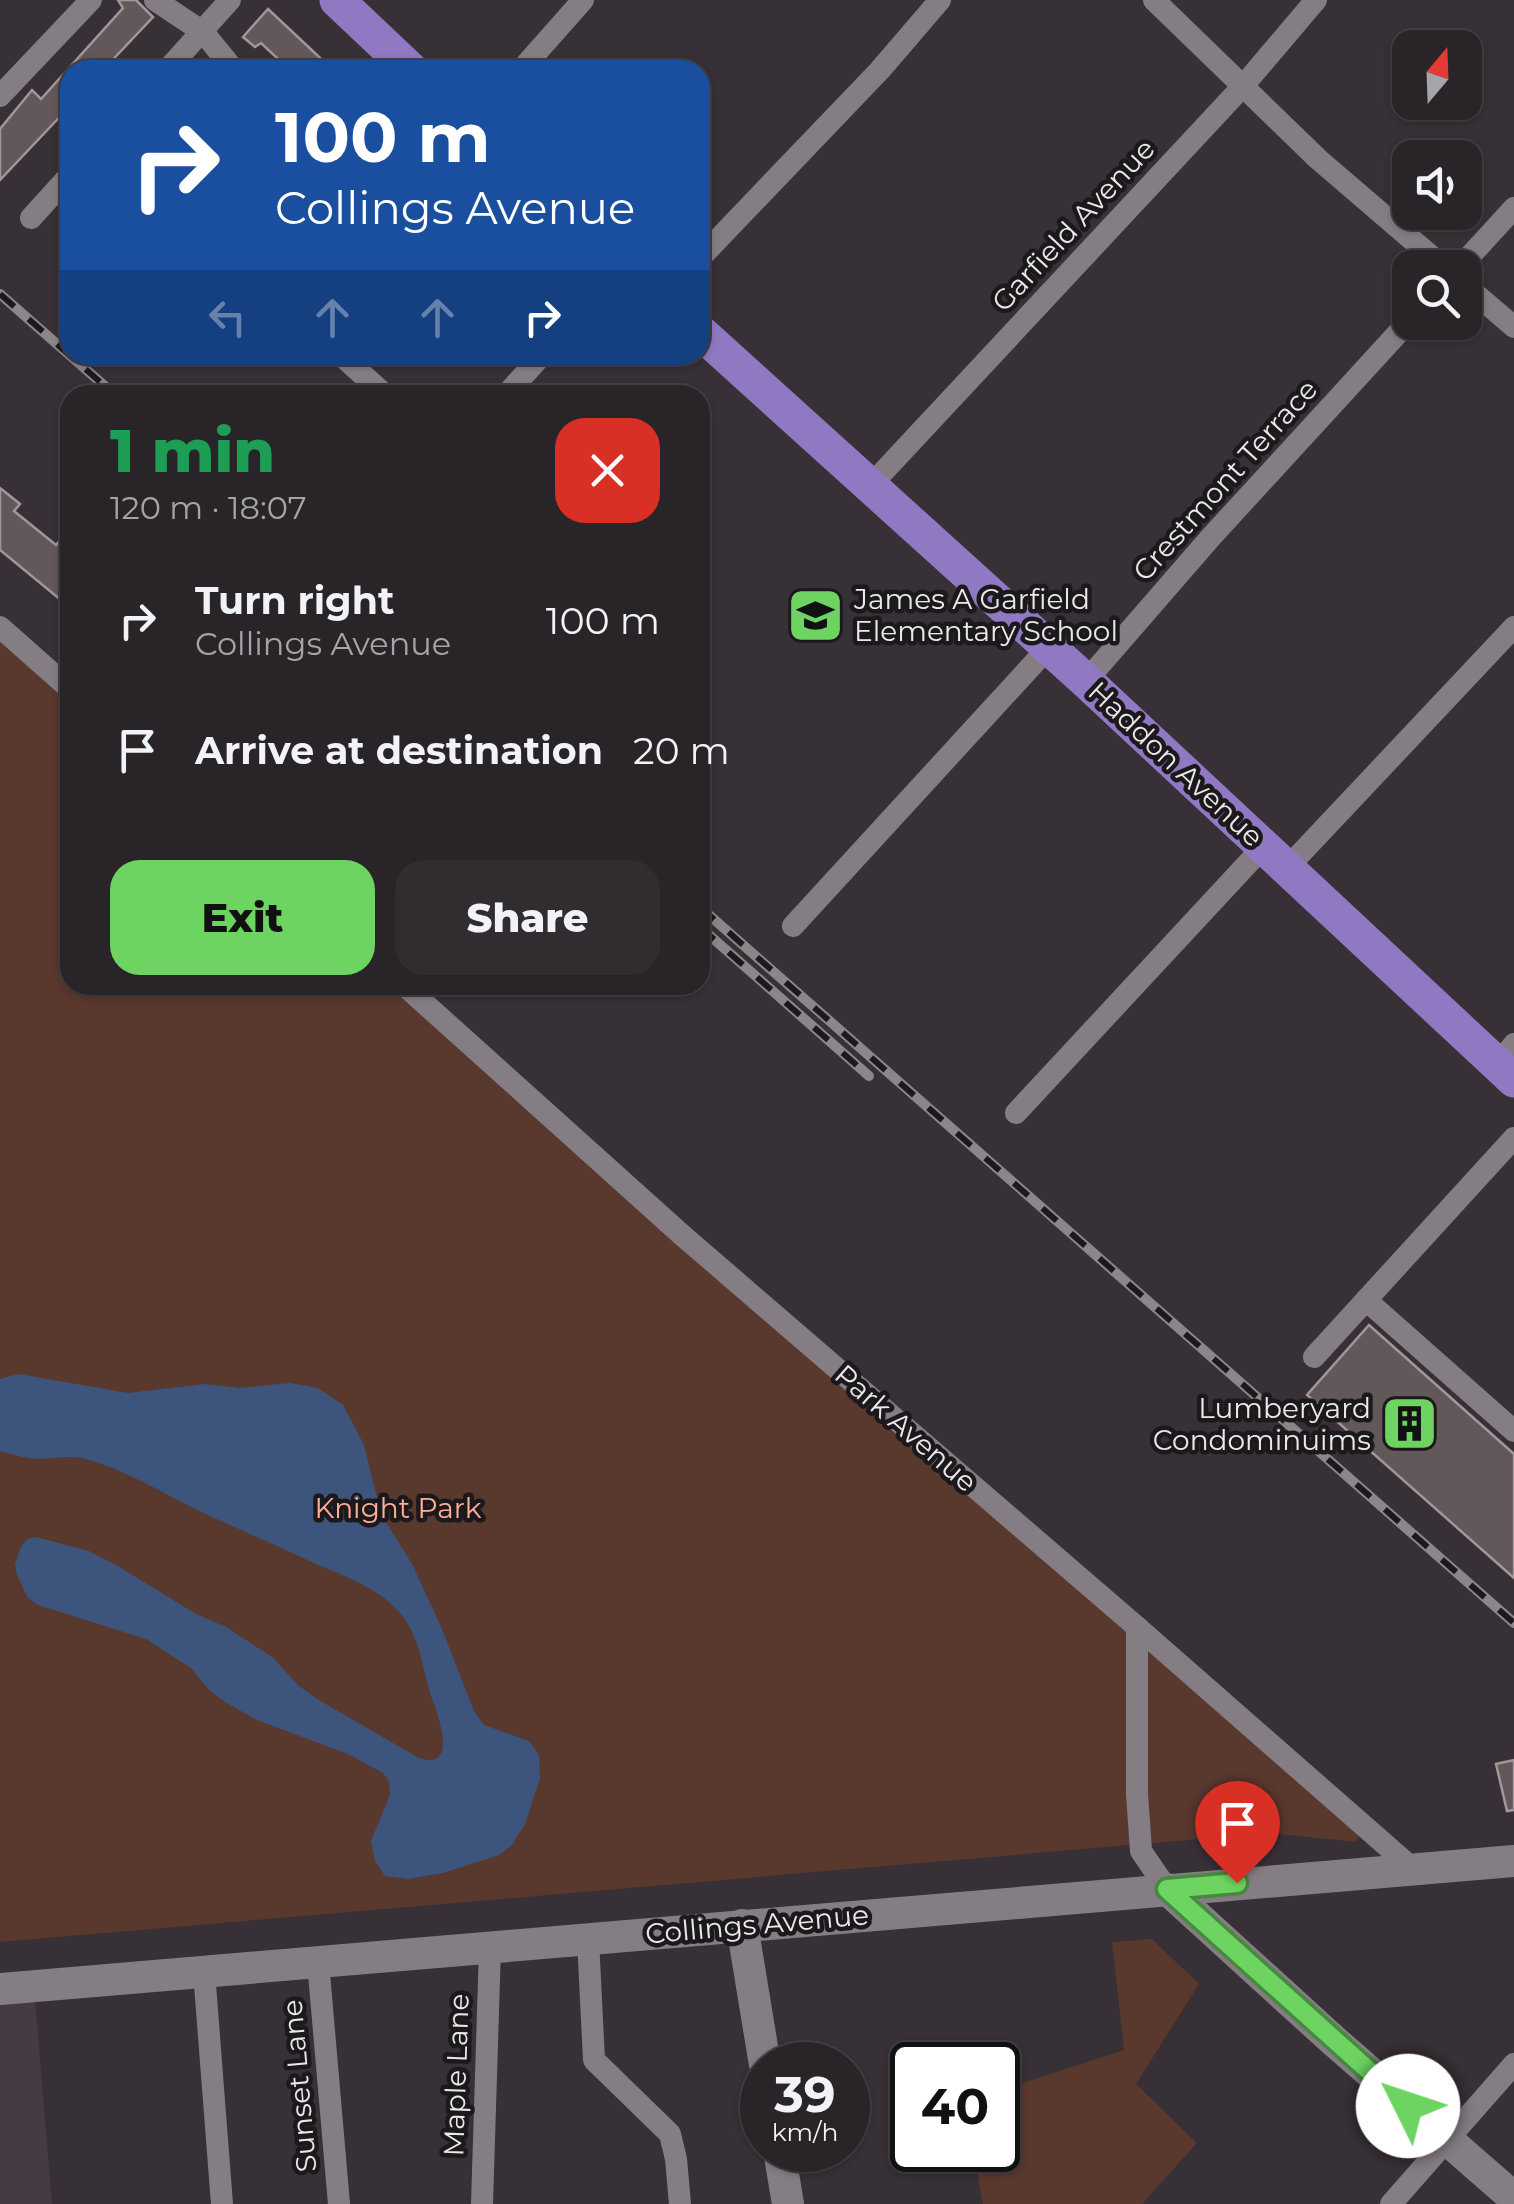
<!DOCTYPE html>
<meta charset="utf-8">
<style>
:root{--surface:#292428;--page:#312c30;--text:#f1f3f6;--muted:#a5a4a8;--line:#454145;--accent:#6dd361}
body{margin:0;font-family:Montserrat,sans-serif;background:var(--page);color:var(--text);height:100vh;display:flex;flex-direction:column;font-size:38px;white-space:nowrap}
*{box-sizing:border-box;margin:0}
p{font-size:32px;color:var(--muted)}
.icon{flex:none;width:55px;height:55px;fill:none;stroke:currentColor;stroke-width:2;stroke-linecap:round;stroke-linejoin:round}
.map{position:relative;flex:1;overflow:hidden}
.drawer{position:absolute;left:60px;top:385px;width:650px;height:610px;display:flex;flex-direction:column;background:var(--surface);border-radius:30px;box-shadow:0 2px 8px #0004,0 0 0 2px var(--line)}
.drawer>*{flex:none}
.top-card{position:absolute;left:60px;top:60px;width:650px;height:305px;border-radius:30px;box-shadow:0 2px 8px #0004,0 0 0 2px var(--line);background:#1a4fa0;color:#fff;overflow:hidden}
.needle{width:65px;rotate:19deg}
.fabs{position:absolute;left:1392px;top:30px;display:grid;gap:20px}
.fabs a{display:grid;place-items:center;width:90px;height:90px;border-radius:20px;background:var(--surface);box-shadow:0 2px 8px #0004,0 0 0 2px var(--line);font-size:50px}
.speed{position:absolute;left:740px;top:2042px;display:flex;gap:20px;font-size:50px;font-weight:700;text-align:center}
.speed>*{display:grid;place-content:center;width:130px;height:130px;border-radius:50%;background:var(--surface);box-shadow:0 2px 8px #0004,0 0 0 2px var(--line);line-height:1}
.speed small{font-size:25px;font-weight:400}
.speed .limit{border:5px solid #111;border-radius:15px;background:#fff;color:#111}
.pin{position:absolute;display:grid;place-items:center;width:85px;height:85px;color:#fff;margin:-102px -42px;border-radius:50% 50% 50% 0;rotate:-45deg;box-shadow:0 0 10px #0007}
.pin .icon{rotate:45deg}
.me{position:absolute;width:110px;margin:-55px;rotate:311deg;stroke-linejoin:round;filter:drop-shadow(0 0 8px #0008)}
.turn{display:flex;align-items:center;gap:35px;height:210px;padding:0 50px;font-size:45px}
.turn .icon{width:130px;height:130px;stroke-width:2.5}
.turn b{display:block;font-size:70px;line-height:85px}
.lanes{display:flex;align-items:center;height:95px;padding:0 50px;background:#0003;justify-content:center;gap:50px;direction:ltr}
.lanes .off{opacity:.35}
.round{display:grid;place-items:center;flex:none;width:105px;height:105px;border-radius:30px;background:var(--page)}
.head{display:flex;align-items:center;justify-content:space-between;height:170px;padding:0 50px}
h1{font-size:60px;font-weight:800;line-height:75px;color:#1e9e55}
.cta{display:flex;gap:20px;margin-top:auto;padding:20px 50px}
.cta a{flex:1;height:115px;border-radius:30px;background:var(--accent);color:#111;font-size:40px;font-weight:800;line-height:115px;text-align:center}
.cta a+a{background:var(--page);color:var(--text)}
ul{padding:0;list-style:none}
li{display:flex;align-items:center;gap:30px;height:130px;padding:0 50px}
li div{flex:1}
li b{display:block;font-size:38px}
li em{font-style:normal}
.map>svg:first-child{display:block}
</style>
<div class="map">
<svg width="1514" height="2204" viewBox="0 0 1514 2204">
<rect width="100%" height="100%" fill="#373036"/>
<!-- built -->
<path fill="#463a45" d="M34,1987L52,2204H0V1989Z"/>
<!-- green -->
<g fill="#59382e">
<path d="M0,630L70,691V985H405L1363,1826L1356,1842L1270,1833L0,1942Z"/>
<path d="M1152,1939L1199,1984L1136,2084L1197,2143L1142,2204H983L973,2150H998V2091L1124,2050L1112,1942Z"/>
</g>
<!-- water -->
<path fill="#3d557c" d="M19,1374L128,1393L205,1384L240,1388L290,1383L318,1388L343,1405L364,1445L381,1514L412,1564L442,1629L474,1711L484,1725L529,1741L539,1755L540,1778L525,1824L512,1845L499,1855L443,1873L408,1879L385,1876L375,1861L371,1841L390,1795L389,1781L383,1773L348,1754L257,1720L225,1702L209,1690L191,1668L146,1639L38,1605L28,1598L17,1575L15,1564L21,1547L26,1540L33,1537L40,1538L89,1551L118,1566L196,1614L226,1627L272,1657L299,1686L317,1699L419,1758C457,1771 440,1721 434,1704C423,1676 422,1643 404,1618C384,1590 345,1576 314,1563C280,1547 245,1532 210,1516C169,1497 129,1471 86,1459C71,1455 56,1458 40,1459C28,1459 15,1455 3,1452L0,1450V1379Z"/>
<!-- building -->
<g fill="#625759" stroke="#a39699" stroke-width="2.5">
<path d="M118,0H136L153,17L103,70H70V106L0,180V129L32,90L41,99L123,8Z"/>
<path d="M268,9L333,70H290L261,43L255,47L243,37Z"/>
<path d="M0,488L20,504L14,511L56,545L70,528V590L62,601L0,550Z"/>
<path d="M1369,1325L1514,1454V1578L1307,1395Z"/>
<path d="M1514,1760V1810L1507,1811L1496,1764Z"/>
</g>
<g fill="none" stroke-linecap="round" stroke-linejoin="round">
<!-- street -->
<g stroke="#857d84" stroke-width="22">
<path d="M155,0L203,32L234,70"/>
<path d="M1154,0L1318,159L1445,268"/>
<path d="M167,70L230,0"/>
<path d="M521,70L583,0"/>
<path d="M0,96L91,0"/>
<path d="M31,218L70,175"/>
<path d="M700,258L880,70L940,0"/>
<path d="M1459,268L1514,208"/>
<path d="M1465,285L1514,327"/>
<path d="M341,355L385,395"/>
<path d="M506,395L542,355"/>
<path d="M870,486L1243,86L1316,0"/>
<path d="M0,627L70,689"/>
<path d="M1086,681L1211,537L1410,320"/>
<path d="M1287,868L1514,627"/>
<path d="M793,926L1048,648"/>
<path d="M404,985L682,1235L1137,1627L1412,1868"/>
<path d="M1498,1064L1514,1044"/>
<path d="M1016,1113L1265,845"/>
<path d="M1366,1300L1514,1431"/>
<path d="M1314,1357L1514,1138"/>
<path d="M1137,1627V1794L1141,1851L1167,1889"/>
<path d="M588,1939L594,2060L670,2134L676,2159L680,2204"/>
<path d="M318,1962L339,2204"/>
<path d="M204,1972L222,2204"/>
<path d="M482,2204L490,1947"/>
<path d="M1391,2204L1514,2064"/>
</g>
<!-- secondary -->
<g stroke="#857d84" stroke-width="32">
<path d="M1167,1889L1334,2041L1514,2198"/>
<path d="M742,1925L765,2065"/>
<path d="M0,1989L1514,1861"/>
<path d="M779,2150L788,2204"/>
</g>
<!-- primary -->
<g stroke="#9078c3" stroke-width="35">
<path d="M337,0L411,70"/>
<path d="M700,332L1086,681L1514,1080"/>
</g>
<defs>
<g id="rail">
<path d="M0,294L115,395"/>
<path d="M700,907L1514,1623"/>
<path d="M700,927L869,1076"/>
</g>
</defs>
<!-- rail casing -->
<use href="#rail" stroke="#8c868b" stroke-width="10"/>
<!-- rail -->
<use href="#rail" stroke="#1c191c" stroke-width="6" stroke-dasharray="19" stroke-linecap="butt"/>
</g>
<g fill="none" stroke-linecap="round" stroke-linejoin="round">
<defs>
<path id="route" d="M1237,1883L1167,1889L1408,2106"/>
</defs>
<!-- route casing -->
<use href="#route" stroke="#47893f" stroke-width="25"/>
<!-- route -->
<use href="#route" stroke="#6dd361" stroke-width="18"/>
</g>
<!-- icons -->
<defs>
<symbol id="school-square" viewBox="-11 -11 22 22"><rect x="-9" y="-9" width="18" height="18" rx="4" fill="#6dd361" stroke="#1c191c"/><path d="M0-5L7-2L0 1L-7-2ZM-4 1L0 2.5L4 1V4Q0 6-4 4Z" fill="#111"/></symbol>
<symbol id="building-square" viewBox="-11 -11 22 22"><rect x="-9" y="-9" width="18" height="18" rx="4" fill="#6dd361" stroke="#1c191c"/><path d="M-4-6H4V6H1V3H-1V6H-4ZM-2.5-4.3h1.7v1.8h-1.7ZM.8-4.3h1.7v1.8H.8ZM-2.5-1h1.7V.8h-1.7ZM.8-1h1.7V.8H.8Z" fill="#111"/></symbol>
</defs>
<g fill-rule="evenodd">
<use href="#school-square" x="784" y="584" width="63" height="63"/>
<use href="#building-square" x="1378" y="1392" width="63" height="63"/>
</g>
<g text-anchor="middle" dominant-baseline="central" stroke-width="9" stroke-linejoin="round" paint-order="stroke">
<!-- street labels -->
<g font-size="28" fill="#ece7eb" stroke="#1c191c">
<text transform="translate(1073 225) rotate(-47)">Garfield Avenue</text>
<text transform="translate(1225 480) rotate(-48)">Crestmont Terrace</text>
<text transform="translate(1176 764) rotate(43)">Haddon Avenue</text>
<text transform="translate(906 1428) rotate(41)">Park Avenue</text>
<text transform="translate(757 1924) rotate(-5)">Collings Avenue</text>
<text transform="translate(456 2075) rotate(-88)">Maple Lane</text>
<text transform="translate(299 2086) rotate(-95)">Sunset Lane</text>
</g>
<!-- poi labels -->
<g font-size="28" fill="#ece7eb" stroke="#1c191c" text-anchor="start">
<text x="854" y="599">James A Garfield<tspan x="854" dy="32">Elementary School</tspan></text>
<text x="1371" y="1408" text-anchor="end">Lumberyard<tspan x="1371" dy="32">Condominuims</tspan></text>
</g>
<!-- park labels -->
<g font-size="28" fill="#ffaf96" stroke="#1c191c">
<text x="398" y="1508">Knight Park</text>
</g>
</g>
</svg>
<div class="fabs">
<a><svg class="needle" viewBox="-14 -14 28 28"><path d="M0-13l5 13h-10z" fill="#e53935"/><path d="M0 13l5-13h-10z" fill="#a5a4a8"/></svg></a>
<a><svg class="icon" aria-label="sound" viewBox="0 0 24 24"><path d="M4 9h4l5-4v14l-5-4H4zM17 9q2 3 0 6"/></svg></a>
<a><svg class="icon" aria-label="search" viewBox="0 0 24 24"><circle cx="10" cy="10" r="6"/><path d="M15 15l6 6"/></svg></a>
</div>
<div class="speed"><div>39<small>km/h</small></div><div class="limit">40</div></div>
<div class="pin" style="left:1237px;top:1883px;background:#d93025"><svg class="icon" aria-label="arrive" viewBox="0 0 24 24"><path d="M6 21V4h12l-3 4 3 4H6"/></svg></div>
<svg class="me" style="left:1408px;top:2106px" viewBox="-20 -20 40 40"><circle r="19" fill="#fff"/><path d="M0-13L10 11 0 6-10 11z" fill="#6dd361"/></svg>
<div class="top-card">
<div class="turn"><svg class="icon" aria-label="right" viewBox="0 0 24 24"><path d="M7 20v-9h11M14 6l5 5-5 5"/></svg><div><b>100 m</b>Collings Avenue</div></div>
<div class="lanes"><svg class="icon off" aria-label="left" viewBox="0 0 24 24"><path d="M17 20v-9H6M10 6l-5 5 5 5"/></svg><svg class="icon off" aria-label="ahead" viewBox="0 0 24 24"><path d="M12 20V5M6 11l6-6 6 6"/></svg><svg class="icon off" aria-label="ahead" viewBox="0 0 24 24"><path d="M12 20V5M6 11l6-6 6 6"/></svg><svg class="icon" aria-label="right" viewBox="0 0 24 24"><path d="M7 20v-9h11M14 6l5 5-5 5"/></svg></div>
</div>
<section class="drawer">
<div class="head"><div><h1>1 min</h1><p>120 m · 18:07</p></div><a class="round" style="background:#d93025;color:#fff"><svg class="icon" aria-label="close" viewBox="0 0 24 24"><path d="M6 6l12 12M18 6L6 18"/></svg></a></div>
<ul>
<li><svg class="icon" aria-label="right" viewBox="0 0 24 24"><path d="M7 20v-9h11M14 6l5 5-5 5"/></svg><div><b>Turn right</b><p>Collings Avenue</p></div><em>100 m</em></li>
<li><svg class="icon" aria-label="arrive" viewBox="0 0 24 24"><path d="M6 21V4h12l-3 4 3 4H6"/></svg><div><b>Arrive at destination</b></div><em>20 m</em></li>
</ul>
<div class="cta"><a>Exit</a><a>Share</a></div>
</section>
</div>
